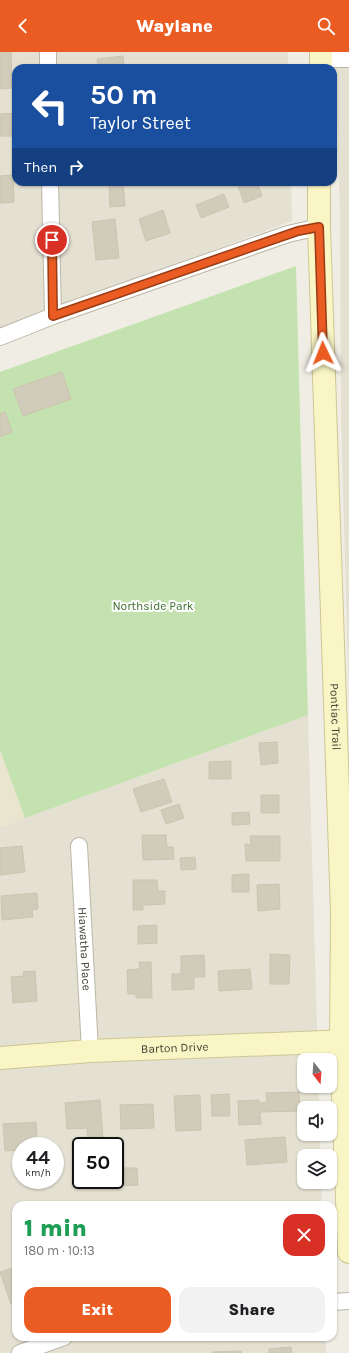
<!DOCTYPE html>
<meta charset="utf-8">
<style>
:root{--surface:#fff;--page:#f2f2f2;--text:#202124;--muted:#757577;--accent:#ea5c22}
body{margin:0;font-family:Karla,sans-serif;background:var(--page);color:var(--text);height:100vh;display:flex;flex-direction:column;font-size:15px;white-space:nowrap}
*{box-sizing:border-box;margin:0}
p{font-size:13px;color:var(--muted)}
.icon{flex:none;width:22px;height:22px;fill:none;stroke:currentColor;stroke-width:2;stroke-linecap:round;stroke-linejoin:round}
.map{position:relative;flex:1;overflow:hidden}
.sheet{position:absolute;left:12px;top:1149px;width:325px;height:140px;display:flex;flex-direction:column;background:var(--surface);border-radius:12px;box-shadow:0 1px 3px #0004}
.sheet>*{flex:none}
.hud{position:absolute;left:12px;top:12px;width:325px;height:122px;border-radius:12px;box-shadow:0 1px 3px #0004;background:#1a4fa0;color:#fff;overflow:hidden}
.needle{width:26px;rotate:163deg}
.buttons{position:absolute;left:297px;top:1001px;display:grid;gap:8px}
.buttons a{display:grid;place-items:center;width:40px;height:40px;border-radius:8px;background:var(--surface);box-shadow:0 1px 3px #0004;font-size:20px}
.speed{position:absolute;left:12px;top:1085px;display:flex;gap:8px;font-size:20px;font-weight:700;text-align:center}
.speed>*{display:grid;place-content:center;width:52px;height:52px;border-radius:50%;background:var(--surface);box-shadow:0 1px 3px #0004;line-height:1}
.speed small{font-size:10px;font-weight:400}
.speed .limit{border:2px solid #111;border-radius:6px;background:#fff;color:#111}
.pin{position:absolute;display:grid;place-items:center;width:34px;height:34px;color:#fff;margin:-17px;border:2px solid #fff;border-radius:50%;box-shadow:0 1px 4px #0007}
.me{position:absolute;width:44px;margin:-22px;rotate:358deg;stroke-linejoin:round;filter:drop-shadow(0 0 3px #0008)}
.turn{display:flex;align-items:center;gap:14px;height:84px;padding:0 12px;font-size:18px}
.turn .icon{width:52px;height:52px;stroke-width:2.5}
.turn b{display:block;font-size:28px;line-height:34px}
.then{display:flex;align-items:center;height:38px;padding:0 12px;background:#0003;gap:8px;font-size:15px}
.round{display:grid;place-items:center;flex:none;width:42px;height:42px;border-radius:12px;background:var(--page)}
.summary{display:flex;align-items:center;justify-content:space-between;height:68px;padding:0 12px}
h1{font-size:24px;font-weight:800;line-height:30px;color:#1e9e55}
.primary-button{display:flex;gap:8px;margin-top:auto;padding:8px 12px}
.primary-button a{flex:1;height:46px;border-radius:12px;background:var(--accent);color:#fff;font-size:16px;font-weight:800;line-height:46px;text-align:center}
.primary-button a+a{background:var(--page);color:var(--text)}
header{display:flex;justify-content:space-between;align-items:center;height:52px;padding:0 12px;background:var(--accent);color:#fff;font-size:18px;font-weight:800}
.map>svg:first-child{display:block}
</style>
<header><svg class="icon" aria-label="back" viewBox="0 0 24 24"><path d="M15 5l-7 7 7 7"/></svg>Waylane<svg class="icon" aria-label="search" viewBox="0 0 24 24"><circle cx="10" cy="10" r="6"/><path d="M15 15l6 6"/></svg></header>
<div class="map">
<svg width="349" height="1301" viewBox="0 0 349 1301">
<rect width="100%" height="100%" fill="#f0eee4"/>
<!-- residential -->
<g fill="#e4e1d2" fill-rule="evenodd">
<path d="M0,0H288V16H16V130H291L292,169L0,278Z"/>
<path d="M335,0H349V654L341,366L340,163Z"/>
<path d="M308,663L318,1008H304V1034H319V1056H304V1082H320V1104H304V1130H321L322,1153H16V1285H325L326,1301H0V775ZM21,1094H55V1128H21ZM81,1094H115V1128H81Z"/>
</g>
<!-- education -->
<path fill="#e9e5ce" d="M0,698L25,766L0,775Z"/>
<!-- green -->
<path fill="#c4e2af" d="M296,214L308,663L25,766L0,698V320Z"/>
<!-- building -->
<g fill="#d1cbba" stroke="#cbc4ae">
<path d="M0,0H11L12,36L0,37Z"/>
<path d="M123,4L124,16H98L97,7Z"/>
<path d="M16,61V84H0V62Z"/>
<path d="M13,123L14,150L0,151V124Z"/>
<path d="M123,130L125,154L110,155L109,131Z"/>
<path d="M247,130H257L262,144L244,151L238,133Z"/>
<path d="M224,142L229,155L201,166L196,153Z"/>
<path d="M163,158L170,181L146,189L139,167Z"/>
<path d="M115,167L119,206L96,208L92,170Z"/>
<path d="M62,320L71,347L23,364L13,337Z"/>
<path d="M5,360L12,380L0,385V362Z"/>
<path d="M277,690L278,711L261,713L259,691Z"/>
<path d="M231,709V727H209V710Z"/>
<path d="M164,727L172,750L141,760L133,737Z"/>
<rect x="261" y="743" width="18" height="18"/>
<path d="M179,752L184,766L166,772L161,758Z"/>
<path d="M249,760L250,772L232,773V761Z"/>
<path d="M142,783H166L167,795H173L174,807L143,808Z"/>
<path d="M250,784H280V809H246L245,792L251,793Z"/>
<path d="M22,794L25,820L0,823V796Z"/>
<path d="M195,805L196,817L181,818L180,806Z"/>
<path d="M249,822V840H232V823Z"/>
<path d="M133,828H157L158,839H165V852L143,853V858H133Z"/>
<path d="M279,832L280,857L258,859L257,833Z"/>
<path d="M37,841L38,857L32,858L33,865L2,868L1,844Z"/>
<path d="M157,873V891L138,892V874Z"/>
<path d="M270,902L290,903L289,932H270Z"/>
<path d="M204,903L205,925H194V937L172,938V922H181V904Z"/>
<path d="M139,910H151L152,946H136V942H128L127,918L140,917Z"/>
<path d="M250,917L252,937L219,939L218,919Z"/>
<path d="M35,919L37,949L13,951L11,925L24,924L23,920Z"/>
<path d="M299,1040L300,1059L260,1060L261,1072L239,1073L238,1049L259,1048V1051L267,1050L266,1041Z"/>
<path d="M229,1042L230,1064H212L211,1043Z"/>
<path d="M200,1043L201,1078L176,1079L174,1044Z"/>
<path d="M100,1048L103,1086L88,1087L87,1076L67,1077L65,1051Z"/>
<path d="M153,1052L154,1076L121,1077L120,1053Z"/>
<path d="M36,1070L37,1088H24V1094H21V1098L5,1099L3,1072Z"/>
<path d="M285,1085L287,1110L247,1113L245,1088Z"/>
<path d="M113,1091V1094H90V1092Z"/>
<path d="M116,1116H137L138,1133L117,1134Z"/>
<path d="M16,1215V1250L11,1252L0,1220Z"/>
<path d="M291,1295L292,1301H269V1297Z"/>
<path d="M241,1299V1301H213V1300Z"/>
</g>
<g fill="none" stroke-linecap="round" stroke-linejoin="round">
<defs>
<g id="minor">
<path d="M48,0V16"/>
<path d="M321,7H349"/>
<path d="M50,130L53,264"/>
<path d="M0,285L53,264L288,182L319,175"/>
<path id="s1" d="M79,794L90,999"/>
<path d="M333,1250L349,1249"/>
<path d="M20,1301L64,1285"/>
</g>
<g id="secondary">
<path d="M321,0V16"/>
<path id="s2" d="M319,130V175L342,860L341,989L349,1200"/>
<path id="s3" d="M0,1006L90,999L349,989"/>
</g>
</defs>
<!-- minor casing -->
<use href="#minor" stroke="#bbb7a7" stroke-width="18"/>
<!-- secondary casing -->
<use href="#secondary" stroke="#cdc696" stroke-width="24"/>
<!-- minor -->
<use href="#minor" stroke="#fff" stroke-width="16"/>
<!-- secondary -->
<use href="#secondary" stroke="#faf5c4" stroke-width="22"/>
</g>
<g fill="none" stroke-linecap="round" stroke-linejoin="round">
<defs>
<path id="route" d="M52,188L53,264L298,179L319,175L323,301"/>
</defs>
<!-- route casing -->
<use href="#route" stroke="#983c16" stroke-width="10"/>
<!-- route -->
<use href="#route" stroke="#ea5c22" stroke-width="7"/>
</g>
<g text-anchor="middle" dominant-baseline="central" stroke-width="4" stroke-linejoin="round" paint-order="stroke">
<!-- park labels -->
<g font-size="12" fill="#3c6f2d" stroke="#fff">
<text x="153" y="554">Northside Park</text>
</g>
<!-- street labels -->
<g font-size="12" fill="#423e34" stroke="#fff">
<text stroke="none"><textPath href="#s2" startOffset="535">Pontiac Trail</textPath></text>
<text stroke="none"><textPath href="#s1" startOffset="103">Hiawatha Place</textPath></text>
<text stroke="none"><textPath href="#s3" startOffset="175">Barton Drive</textPath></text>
</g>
</g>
</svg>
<div class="buttons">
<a><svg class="needle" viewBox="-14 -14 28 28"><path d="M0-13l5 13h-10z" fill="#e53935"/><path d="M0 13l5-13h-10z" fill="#757577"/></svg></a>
<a><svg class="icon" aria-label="sound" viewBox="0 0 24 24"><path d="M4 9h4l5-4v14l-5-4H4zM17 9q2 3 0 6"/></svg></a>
<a><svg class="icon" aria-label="layers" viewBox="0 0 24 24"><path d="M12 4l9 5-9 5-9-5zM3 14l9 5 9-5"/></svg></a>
</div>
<div class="speed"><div>44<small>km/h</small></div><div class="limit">50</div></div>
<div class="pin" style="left:52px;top:188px;background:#d93025"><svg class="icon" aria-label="arrive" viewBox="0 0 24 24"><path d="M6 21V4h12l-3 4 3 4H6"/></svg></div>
<svg class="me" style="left:323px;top:301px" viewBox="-20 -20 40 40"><path d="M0-17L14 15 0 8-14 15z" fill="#ea5c22" stroke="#fff" stroke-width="4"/></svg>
<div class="hud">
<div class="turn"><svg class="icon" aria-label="left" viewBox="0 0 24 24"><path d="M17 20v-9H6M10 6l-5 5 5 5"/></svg><div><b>50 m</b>Taylor Street</div></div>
<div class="then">Then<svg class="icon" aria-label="right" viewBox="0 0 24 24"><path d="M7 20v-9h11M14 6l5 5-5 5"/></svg></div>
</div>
<section class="sheet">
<div class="summary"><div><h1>1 min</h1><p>180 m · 10:13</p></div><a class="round" style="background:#d93025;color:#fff"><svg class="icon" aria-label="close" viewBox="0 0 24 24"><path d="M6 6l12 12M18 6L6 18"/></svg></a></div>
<div class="primary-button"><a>Exit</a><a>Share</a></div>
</section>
</div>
